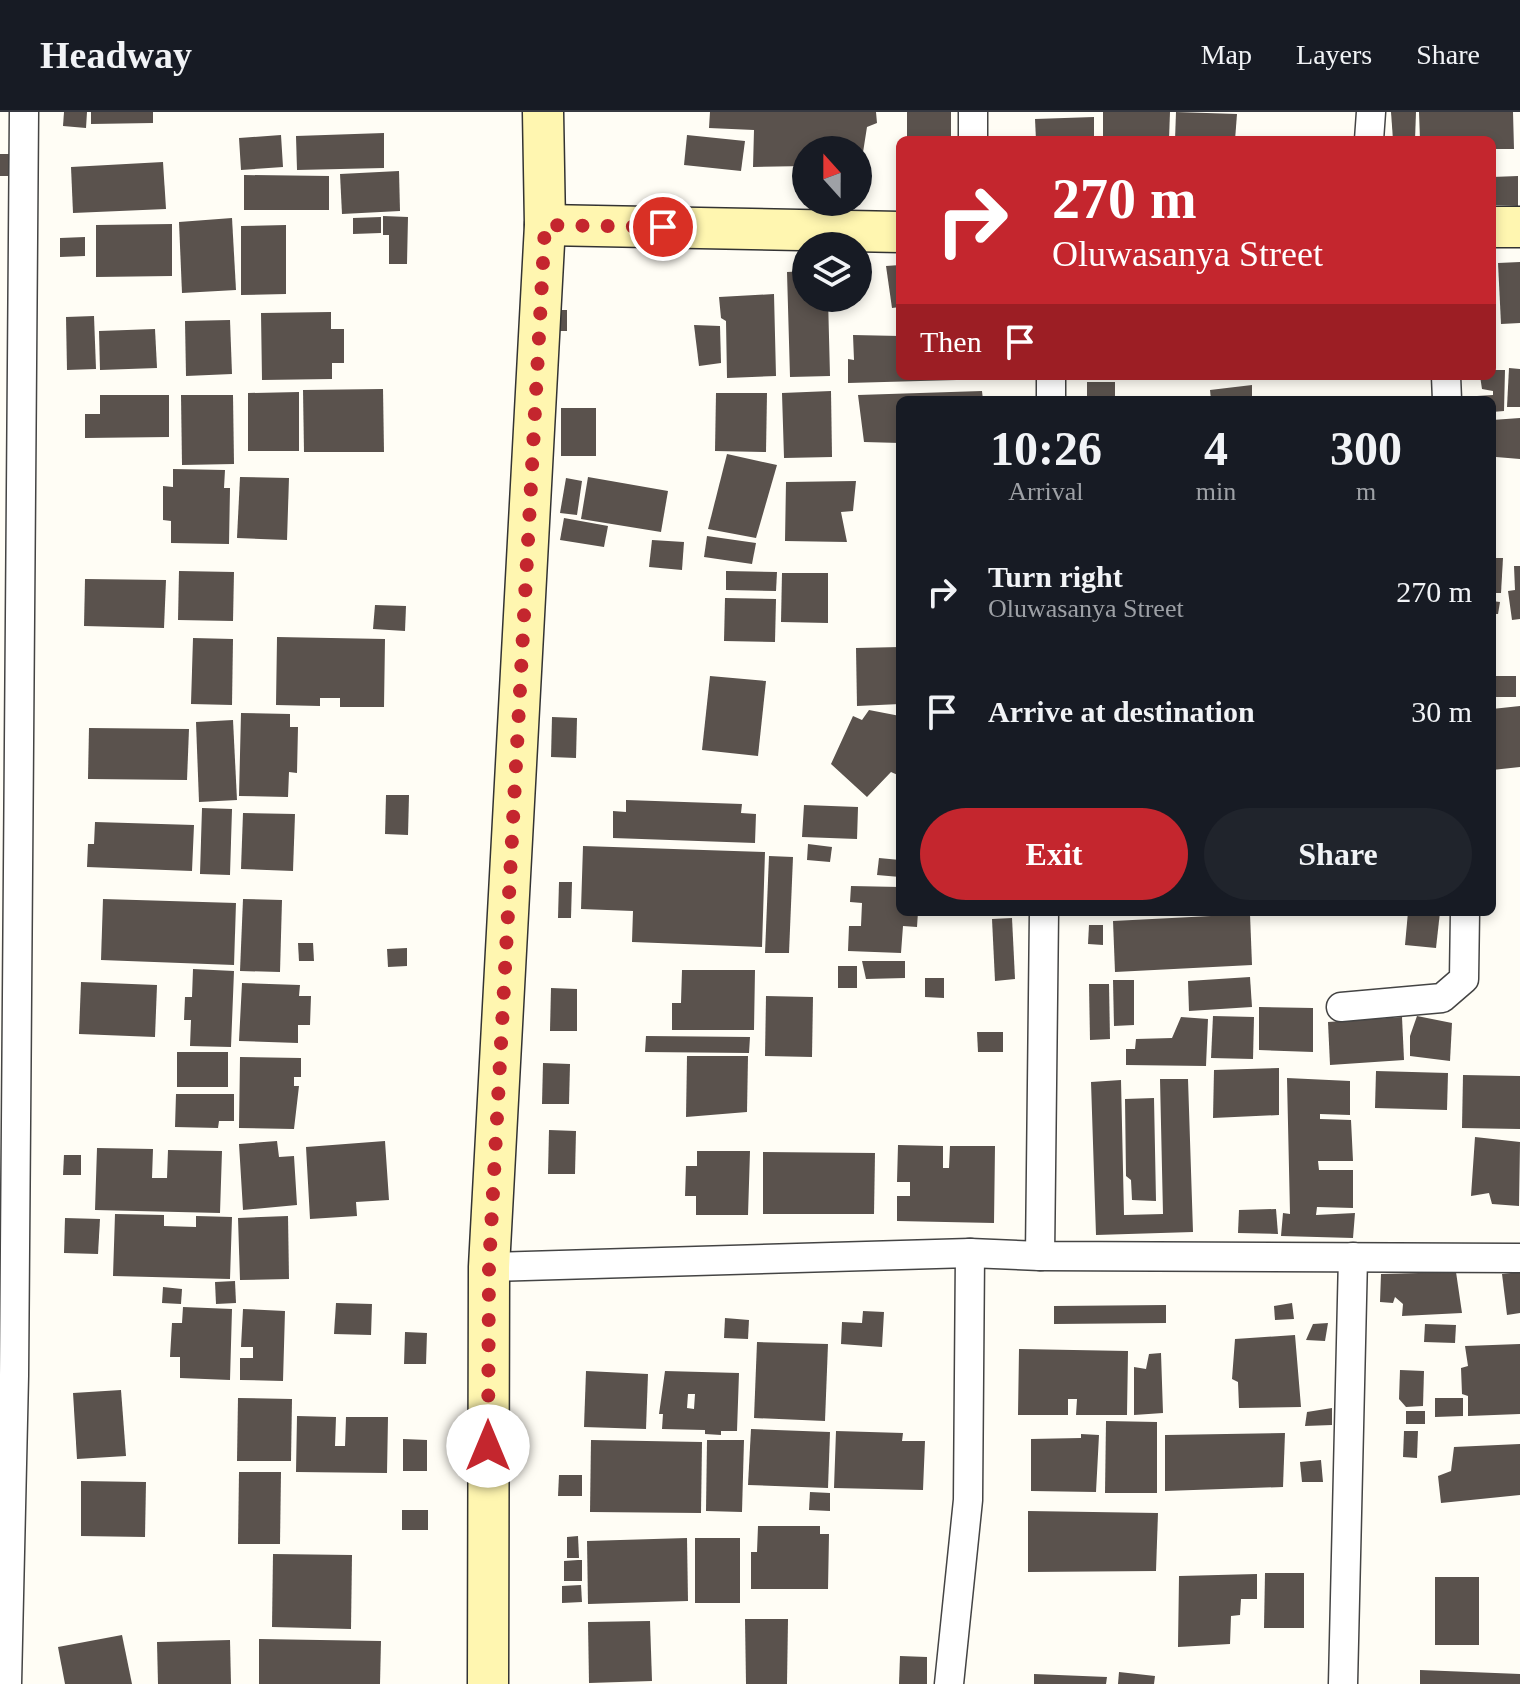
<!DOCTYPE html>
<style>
:root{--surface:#171b24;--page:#20242c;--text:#f1f3f6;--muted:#9ea1a6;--line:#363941;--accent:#c4262e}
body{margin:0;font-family:"Times New Roman",serif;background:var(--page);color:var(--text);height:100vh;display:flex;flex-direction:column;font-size:30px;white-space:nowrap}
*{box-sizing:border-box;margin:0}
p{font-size:26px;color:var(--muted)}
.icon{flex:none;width:44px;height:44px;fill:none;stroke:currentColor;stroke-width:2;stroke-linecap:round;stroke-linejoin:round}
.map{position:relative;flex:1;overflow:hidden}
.drawer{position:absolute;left:896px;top:284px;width:600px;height:520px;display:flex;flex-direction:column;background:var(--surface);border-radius:12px;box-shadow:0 4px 12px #0003}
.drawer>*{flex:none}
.top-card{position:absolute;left:896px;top:24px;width:600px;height:244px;border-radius:12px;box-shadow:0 4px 12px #0003;background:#c4262e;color:#fff;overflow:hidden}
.needle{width:52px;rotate:339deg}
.controls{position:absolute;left:792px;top:24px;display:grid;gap:16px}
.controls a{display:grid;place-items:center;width:80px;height:80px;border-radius:50%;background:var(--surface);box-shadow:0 4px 12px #0003;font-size:40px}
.pin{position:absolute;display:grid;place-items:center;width:68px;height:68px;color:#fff;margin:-34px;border:4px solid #fff;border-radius:50%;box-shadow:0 2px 8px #0007}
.me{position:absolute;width:88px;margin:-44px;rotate:0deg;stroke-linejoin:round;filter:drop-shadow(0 0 6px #0008)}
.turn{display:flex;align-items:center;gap:28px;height:168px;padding:0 24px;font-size:36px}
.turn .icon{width:104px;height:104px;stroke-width:2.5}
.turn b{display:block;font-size:56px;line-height:68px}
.then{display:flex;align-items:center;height:76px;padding:0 24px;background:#0003;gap:16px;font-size:30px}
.eta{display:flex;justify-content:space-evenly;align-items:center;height:136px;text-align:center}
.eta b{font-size:48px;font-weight:800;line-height:56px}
.action{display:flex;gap:16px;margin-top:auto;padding:16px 24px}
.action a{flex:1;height:92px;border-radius:48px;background:var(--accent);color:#fff;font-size:32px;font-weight:800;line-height:92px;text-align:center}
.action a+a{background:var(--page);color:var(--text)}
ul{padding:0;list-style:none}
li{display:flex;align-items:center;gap:24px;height:120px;padding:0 24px}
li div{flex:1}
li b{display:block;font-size:30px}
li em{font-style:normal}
header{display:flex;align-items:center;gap:48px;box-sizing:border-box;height:112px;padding:0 40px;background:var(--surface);border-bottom:2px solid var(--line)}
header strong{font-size:38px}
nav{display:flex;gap:44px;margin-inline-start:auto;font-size:28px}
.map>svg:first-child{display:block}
</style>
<header>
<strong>Headway</strong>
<nav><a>Map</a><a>Layers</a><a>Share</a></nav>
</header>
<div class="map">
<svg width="1520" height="1572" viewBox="0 0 1520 1572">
<rect width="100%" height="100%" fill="#fffdf5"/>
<!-- building -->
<g fill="#5a524d" fill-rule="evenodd">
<path d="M64,0H87L86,16L63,14Z"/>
<path d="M91,0H153V11L91,12Z"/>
<path d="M710,0H876L877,11L867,15L861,53H858V38H806V54L753,55L754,18L709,16Z"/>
<rect x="907" y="0" width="44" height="26"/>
<path d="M1103,0H1170L1169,27L1103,28Z"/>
<path d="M1176,0L1237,2L1235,28H1175Z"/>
<path d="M1391,0H1416L1415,28H1393Z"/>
<path d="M1419,0H1513L1514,37H1492V28H1420Z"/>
<path d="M1094,5V28H1036L1035,7Z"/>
<path d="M384,21V56L297,58L296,24Z"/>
<path d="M281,23L283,55L241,58L239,26Z"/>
<path d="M687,23L745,29L741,59L684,53Z"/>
<rect x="0" y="42" width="9" height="22"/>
<path d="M163,50L166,97L73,101L71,55Z"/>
<path d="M399,59L400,99L342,102L340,62Z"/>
<path d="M244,63L329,64V98H244Z"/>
<path d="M1518,64V94L1492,93V65Z"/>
<path d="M383,104L408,105L407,152H389V123H383Z"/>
<path d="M381,105V121L353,122V106Z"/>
<path d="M232,106L236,178L182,181L179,110Z"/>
<path d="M172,112V164L96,165V113Z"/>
<path d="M286,113V182L241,183V114Z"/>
<path d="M85,125V144L60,145V126Z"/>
<path d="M1520,150V211L1501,212L1498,151Z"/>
<path d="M900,153V195L892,196L886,154Z"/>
<path d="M806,159V186H828L830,264L790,265L787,160Z"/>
<path d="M774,182L776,264L727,266L726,209L721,206L719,185Z"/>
<rect x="550" y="198" width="17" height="21"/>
<path d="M331,200V217H344V251H332V267L262,268L261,201Z"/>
<path d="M94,204L96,257L67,258L66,205Z"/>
<path d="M230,208L232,262L186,264L185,209Z"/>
<path d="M694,213L720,214L721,251L699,254Z"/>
<path d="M155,217L157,256L100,258L99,219Z"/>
<path d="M853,223L900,224V264L993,267L848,271V247L854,248Z"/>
<path d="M1509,256L1520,257V295H1507Z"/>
<path d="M1492,258H1505L1504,299L1492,300V288H1476L1477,284L1493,283V279L1482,277L1480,264H1492Z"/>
<rect x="1087" y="270" width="28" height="18"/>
<path d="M1252,273V288H1211L1210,278Z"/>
<path d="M383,277L384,340H304L303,278Z"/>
<path d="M831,279L832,345L784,346L782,281Z"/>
<path d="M982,279L983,288H900V331L864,330L858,283Z"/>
<path d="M299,280V339H248V281Z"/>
<path d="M716,281H767L766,340L715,339Z"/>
<path d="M100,283H169V325L85,326V302H100Z"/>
<path d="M181,283H233L234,352L182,353Z"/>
<rect x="561" y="296" width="35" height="48"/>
<path d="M1520,306V347L1496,345L1492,338V308Z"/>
<path d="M727,342L777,353L756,426L708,417Z"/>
<path d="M1492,348L1495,349L1496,407H1492Z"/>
<path d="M173,357L225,358L224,376H230L229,432L171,431V409L163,408V374L173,375Z"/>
<path d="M240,365L289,366L287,428L237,426Z"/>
<path d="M588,365L668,379L661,420L581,407Z"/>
<path d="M566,366L582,369L577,403L560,401Z"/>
<path d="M856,369L853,399L841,400L847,430L785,429L786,370Z"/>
<path d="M564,406L608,414L604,435L560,428Z"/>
<path d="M707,424L756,431L752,452L704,445Z"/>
<path d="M652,428L684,430L682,458L649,455Z"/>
<path d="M1492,446H1503L1501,481H1492Z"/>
<path d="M1514,454H1520V507L1512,508L1508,479L1515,478Z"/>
<path d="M179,459L234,460L233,509L178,508Z"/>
<path d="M726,459L777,460L776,479L726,478Z"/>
<path d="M782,461H828V511L781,510Z"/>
<path d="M85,467L166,468L164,516L84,514Z"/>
<path d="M725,486L776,487L775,530L724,529Z"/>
<path d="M1492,489L1500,490L1498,502H1492Z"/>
<path d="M375,493L406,494L405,519L373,517Z"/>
<path d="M277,525L385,527L384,595H340V586H320V594L276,593Z"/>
<path d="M193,526L233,527L232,593L191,592Z"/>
<path d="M900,535V592L857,594L856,536Z"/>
<path d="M710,564L766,569L758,644L702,638Z"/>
<rect x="1492" y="564" width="24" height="21"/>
<path d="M1520,594V655L1492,658V597Z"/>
<path d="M869,598L900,604V664L891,660L867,685L831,652L853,604L862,608Z"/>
<path d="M241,601L290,602V615H298L297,661L289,660L288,685L239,684Z"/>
<path d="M552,605L577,606L576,646L551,645Z"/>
<path d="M233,608L237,688L199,690L196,610Z"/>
<path d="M89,616L189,617L187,668L88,667Z"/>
<path d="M386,683H409L408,723L385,722Z"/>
<path d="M626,688L742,692L741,701L756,702L755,731L613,726V699L626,700Z"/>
<path d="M804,693L858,695L857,727L802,725Z"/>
<path d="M202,696L232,697L230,763L200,762Z"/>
<path d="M243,701L295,702L293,759L241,757Z"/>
<path d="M95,710L194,713L192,759L87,755L88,732H94Z"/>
<path d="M808,732L832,735L830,750L807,748Z"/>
<path d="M583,734L765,740L762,835L632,830L633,799L581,797Z"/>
<path d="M769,744L793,745L789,841H765Z"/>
<path d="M879,746L900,748V765L877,763Z"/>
<path d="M559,770H572L571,806H558Z"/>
<path d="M851,774L900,775V800H918L917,815L903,814L901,841L848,839L849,814H861L862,791L850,790Z"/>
<path d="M103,787L236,791L234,853L101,848Z"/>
<path d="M243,787L282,788L280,860L240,859Z"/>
<path d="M1408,800H1440L1436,836L1405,833Z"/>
<path d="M1250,802L1252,853L1115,860L1113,809Z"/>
<path d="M1012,806L1015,867L995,869L992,807Z"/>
<path d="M1089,813H1103V833L1088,832Z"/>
<path d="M298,831H313L314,849H299Z"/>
<path d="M407,836V854L388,855L387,837Z"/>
<path d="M862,849H905V866L866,867Z"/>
<rect x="838" y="854" width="19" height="22"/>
<path d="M193,857L234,859L231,935L190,934L191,908H184L185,885H192Z"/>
<path d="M682,858H755L754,918H672V891H681Z"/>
<path d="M1250,865L1252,895L1189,899L1188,869Z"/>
<path d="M925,866H944V886L925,885Z"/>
<path d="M1113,868H1134V913L1114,914Z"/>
<path d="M81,870L157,873L155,925L79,922Z"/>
<path d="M242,871L300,873L299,884H311L310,913H298V931L239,929Z"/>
<path d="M1089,872H1109L1110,927L1090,928Z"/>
<path d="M551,876L577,877V919H550Z"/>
<path d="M766,884L813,885L812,945L765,944Z"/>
<path d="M1259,895L1313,896V940L1259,938Z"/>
<path d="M1213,904L1254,905L1253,947L1211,946Z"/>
<path d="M1417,904L1452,911L1450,949L1410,944V924Z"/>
<path d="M1181,905L1208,907L1206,954L1126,953V937H1135L1136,927L1172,926Z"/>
<path d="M1402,905L1404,948L1330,953L1328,910Z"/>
<path d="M977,920H1003V940H978Z"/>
<path d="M646,924L750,925L749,941L645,940Z"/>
<rect x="177" y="940" width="51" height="35"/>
<path d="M687,944H748L747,1000L686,1005Z"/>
<path d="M240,945L301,946V965H294V974H299L294,1017L239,1016Z"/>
<path d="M543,951L570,952L569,992H542Z"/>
<path d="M1279,956V1003L1213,1006L1214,958Z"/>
<path d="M1376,959L1448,961L1447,998L1375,996Z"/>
<path d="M1463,963L1520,964V1017L1462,1016Z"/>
<path d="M1287,966L1350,969V1003L1320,1002V1007L1351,1008L1353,1049H1318L1319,1058H1353V1096L1317,1095L1316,1103L1355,1101L1353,1126L1281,1124L1283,1101L1290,1102Z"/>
<path d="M1160,967H1188L1193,1120L1096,1123L1091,970L1121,968L1124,1103L1163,1102Z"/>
<path d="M176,982H234V1009H219L218,1016L175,1015Z"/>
<path d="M1154,986L1156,1089L1132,1088L1131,1068L1126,1064L1125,987Z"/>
<path d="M549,1018L576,1019L575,1062H548Z"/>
<path d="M1475,1025L1520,1030L1519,1094L1492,1092L1489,1081L1471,1084Z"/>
<path d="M277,1029L279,1045L294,1044L297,1093L243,1098L239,1032Z"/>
<path d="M385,1029L389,1088L356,1090L357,1104L310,1107L306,1035Z"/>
<path d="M898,1033L943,1034V1056H949L950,1034H995L994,1111L897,1109V1084H910V1070H897Z"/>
<path d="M97,1036L153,1037L152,1066H167L168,1038L222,1039L220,1101L95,1098Z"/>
<path d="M697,1039H750L748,1103H696V1084H685L686,1054H697Z"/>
<path d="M763,1040L875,1041L874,1102H763Z"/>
<path d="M64,1043H81V1063H63Z"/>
<path d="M1276,1097L1278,1122L1238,1121L1239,1098Z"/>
<path d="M115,1102L164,1103V1114L196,1115V1104L232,1105L230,1167L113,1164Z"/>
<path d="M288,1104L289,1167L240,1168L238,1106Z"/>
<path d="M65,1106L100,1107L98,1142L64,1141Z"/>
<path d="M1456,1160L1462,1201L1402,1204L1403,1192L1395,1185L1393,1191L1380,1190L1381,1162Z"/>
<path d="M1520,1160V1201L1507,1203L1502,1162Z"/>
<path d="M235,1169L236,1191L216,1192L215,1170Z"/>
<path d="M163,1175L182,1177L181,1192L162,1191Z"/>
<path d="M336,1191L372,1192L371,1223L334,1222Z"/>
<path d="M1292,1191L1294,1207L1275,1208L1274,1194Z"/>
<path d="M1166,1193V1211L1054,1212V1194Z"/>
<path d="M183,1195L232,1197L230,1268L180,1266V1245H170L172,1211H182Z"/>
<path d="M243,1197L285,1199L283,1269L240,1268V1246H253V1235H241Z"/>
<path d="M863,1199L884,1200L882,1235L841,1232L842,1210L862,1211Z"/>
<path d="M725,1206L749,1208L748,1227L724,1226Z"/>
<path d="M1328,1211L1325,1229L1306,1228L1313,1212Z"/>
<path d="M1425,1212L1456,1213L1455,1231L1424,1230Z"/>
<path d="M405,1220L427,1221L426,1252H404Z"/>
<path d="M1295,1223L1301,1295L1239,1296L1238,1270L1232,1267L1235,1227Z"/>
<path d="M757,1230L828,1232L825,1309L754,1306Z"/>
<path d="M1520,1232V1302L1468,1304V1284L1462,1282L1461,1256L1468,1254L1465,1234Z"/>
<path d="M1019,1237L1128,1239L1127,1303H1076L1077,1287H1068V1303H1018Z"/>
<path d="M1161,1241L1163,1301L1134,1303V1255L1146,1257L1149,1242Z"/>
<path d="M1400,1258L1424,1259L1423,1294L1406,1295L1399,1287Z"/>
<path d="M586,1259L648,1262L646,1317L584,1315Z"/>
<path d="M665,1259L739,1261L737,1319H721V1323L705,1322V1318L662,1317L663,1302H659ZM688,1282H695L694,1297L687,1296Z"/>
<path d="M121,1278L126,1344L77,1347L73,1281Z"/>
<path d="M238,1286L292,1287L291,1349H237Z"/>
<path d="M1435,1286H1463V1304L1435,1305Z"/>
<path d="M1332,1296V1313L1305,1314L1307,1300Z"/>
<rect x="1406" y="1299" width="19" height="13"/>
<path d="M297,1304L336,1305L335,1334H345L346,1305H388L387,1361L296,1360Z"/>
<path d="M1106,1309L1157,1310V1381H1105Z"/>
<path d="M751,1317L830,1320L828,1376L748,1373Z"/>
<path d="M836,1319L903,1321L902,1329H925L923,1378L834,1376Z"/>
<path d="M1404,1319H1418L1417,1346L1403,1345Z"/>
<path d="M1285,1321L1283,1375L1165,1379V1323Z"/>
<path d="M1081,1322L1099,1323L1096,1380L1031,1379V1327L1081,1326Z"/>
<path d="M403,1327L427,1328V1359H403Z"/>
<path d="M591,1328L702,1330L701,1401L590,1400Z"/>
<path d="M707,1328H744L742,1400L706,1399Z"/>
<path d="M1520,1332V1383L1441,1391L1438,1364L1451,1359L1454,1335Z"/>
<path d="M1321,1348L1323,1370H1302L1300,1350Z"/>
<path d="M239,1360H281L280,1432H238Z"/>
<path d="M559,1363H582V1384H558Z"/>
<path d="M81,1369L146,1370L145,1425L81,1424Z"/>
<path d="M810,1380L830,1381V1399L809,1398Z"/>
<rect x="402" y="1398" width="26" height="20"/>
<path d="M1028,1399L1158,1401L1156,1459L1028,1460Z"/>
<path d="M758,1414H820V1422H829L828,1477H751V1440H757Z"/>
<path d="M578,1424L579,1446H567V1425Z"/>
<path d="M687,1426L688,1489L588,1492L587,1429Z"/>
<rect x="695" y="1426" width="45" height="65"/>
<path d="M273,1442L352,1443L351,1517L272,1515Z"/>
<path d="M578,1448H582V1469H564V1449Z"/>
<path d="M1265,1461H1304V1516H1264Z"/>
<path d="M1257,1462V1487H1241L1240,1503L1231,1504L1230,1532L1178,1535L1179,1464Z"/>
<rect x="1435" y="1465" width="44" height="68"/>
<path d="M581,1473L582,1490L562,1491V1474Z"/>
<path d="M745,1507H788L787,1572H746Z"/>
<path d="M650,1509L652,1569L589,1571L588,1510Z"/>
<path d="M122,1523L132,1572H65L58,1535Z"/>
<path d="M259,1527L381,1529L380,1572H259Z"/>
<path d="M230,1528L231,1572H158L157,1530Z"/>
<path d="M900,1544L927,1545V1572H899Z"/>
<path d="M1420,1558L1520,1562V1572H1420Z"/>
<path d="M1119,1560L1155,1564L1154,1572H1118Z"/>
<path d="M1034,1562L1107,1565L1106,1572H1034Z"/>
</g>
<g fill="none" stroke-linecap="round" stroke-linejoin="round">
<defs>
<g id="street">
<path d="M973,0V28"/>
<path d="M1369,28L1371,0"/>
<path d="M1446,264L1447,288"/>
<path d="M1051,288V264"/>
<path d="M1341,895L1442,886L1464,867L1465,800"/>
<path d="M1040,1144L1044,800"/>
<path d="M489,1155L970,1141L1040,1144L1520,1146"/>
<path d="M7,1572L14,1264L24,0"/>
<path d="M949,1572L968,1388L970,1141"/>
<path d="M1343,1572L1353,1145"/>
</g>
<g id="secondary">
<path d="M545,113L900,120"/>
<path d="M1492,115H1520"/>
<path d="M488,1572L489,1155L545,113L543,0"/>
</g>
</defs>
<!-- street casing -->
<use href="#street" stroke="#444" stroke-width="31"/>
<!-- secondary casing -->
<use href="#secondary" stroke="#333" stroke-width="43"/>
<!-- street -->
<use href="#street" stroke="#fff" stroke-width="28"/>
<!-- secondary -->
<use href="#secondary" stroke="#fff6b0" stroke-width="40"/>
</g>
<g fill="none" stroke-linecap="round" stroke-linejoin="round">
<!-- route -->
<path stroke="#c4262e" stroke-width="14" stroke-dasharray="0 25.2" d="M488,1334L489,1155L545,113L663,115"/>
</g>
</svg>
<div class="controls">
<a><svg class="needle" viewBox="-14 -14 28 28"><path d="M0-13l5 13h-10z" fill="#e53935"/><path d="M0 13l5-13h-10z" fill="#9ea1a6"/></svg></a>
<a><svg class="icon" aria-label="layers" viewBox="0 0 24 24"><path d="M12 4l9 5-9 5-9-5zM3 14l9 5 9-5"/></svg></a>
</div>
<div class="pin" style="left:663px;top:115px;background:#d93025"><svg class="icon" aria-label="arrive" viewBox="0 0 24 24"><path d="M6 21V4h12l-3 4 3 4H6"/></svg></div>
<svg class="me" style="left:488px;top:1334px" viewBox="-20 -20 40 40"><circle r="19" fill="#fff"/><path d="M0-13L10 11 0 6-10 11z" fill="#c4262e"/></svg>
<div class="top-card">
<div class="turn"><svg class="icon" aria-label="right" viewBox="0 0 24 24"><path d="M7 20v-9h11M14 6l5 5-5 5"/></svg><div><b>270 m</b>Oluwasanya Street</div></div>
<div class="then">Then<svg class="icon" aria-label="arrive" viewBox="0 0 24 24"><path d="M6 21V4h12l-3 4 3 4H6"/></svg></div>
</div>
<section class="drawer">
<div class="eta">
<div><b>10:26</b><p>Arrival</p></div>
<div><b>4</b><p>min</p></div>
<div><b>300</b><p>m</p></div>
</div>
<ul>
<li><svg class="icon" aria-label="right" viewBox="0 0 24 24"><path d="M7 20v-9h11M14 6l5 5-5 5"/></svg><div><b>Turn right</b><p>Oluwasanya Street</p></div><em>270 m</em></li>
<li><svg class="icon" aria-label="arrive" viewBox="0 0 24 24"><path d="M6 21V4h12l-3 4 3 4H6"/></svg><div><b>Arrive at destination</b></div><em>30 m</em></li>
</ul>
<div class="action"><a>Exit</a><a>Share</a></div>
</section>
</div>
